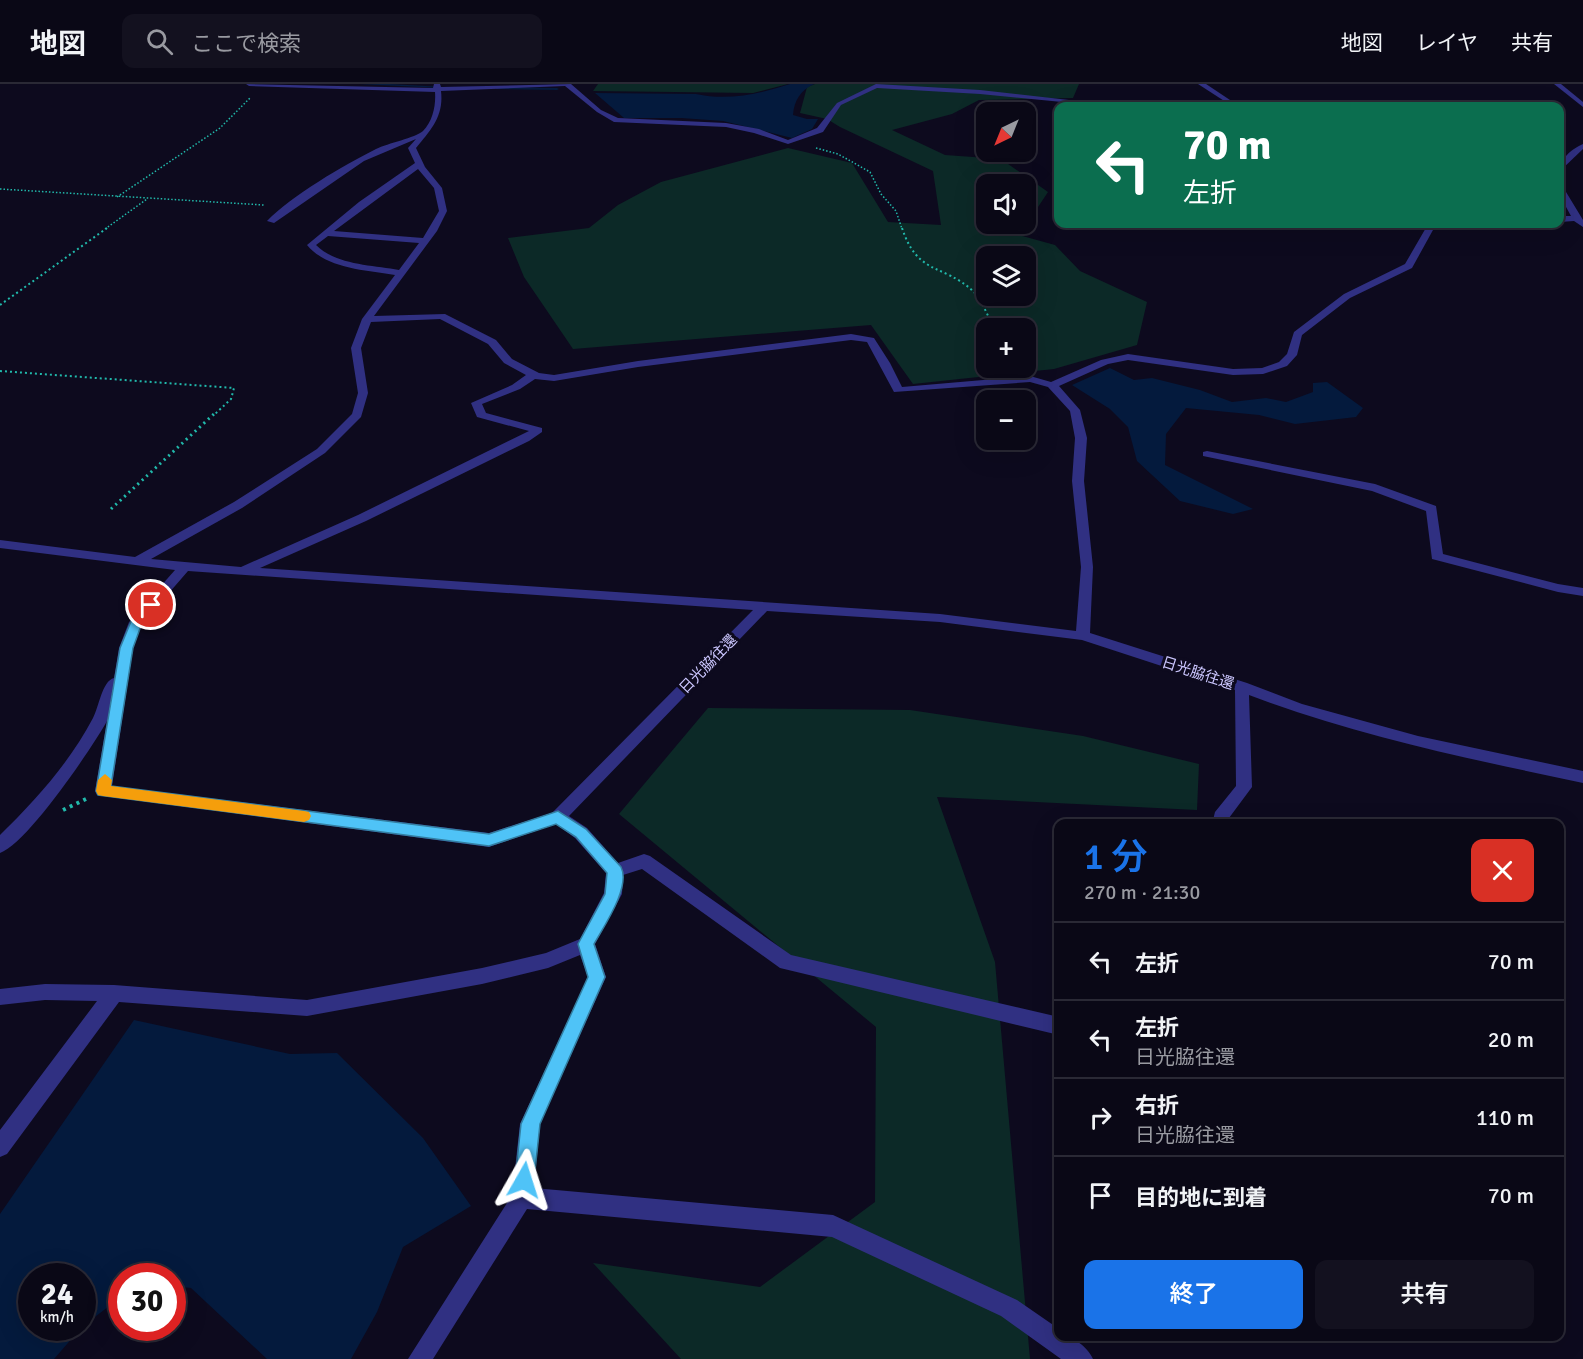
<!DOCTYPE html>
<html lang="ja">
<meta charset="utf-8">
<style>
:root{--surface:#0a0816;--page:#13111f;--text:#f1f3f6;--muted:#999aa1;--line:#2a2935;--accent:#1a73e8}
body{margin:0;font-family:Signika,"Noto Sans JP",sans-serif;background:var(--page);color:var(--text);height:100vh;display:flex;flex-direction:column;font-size:22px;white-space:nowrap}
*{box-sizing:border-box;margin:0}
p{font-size:20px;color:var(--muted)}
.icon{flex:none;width:33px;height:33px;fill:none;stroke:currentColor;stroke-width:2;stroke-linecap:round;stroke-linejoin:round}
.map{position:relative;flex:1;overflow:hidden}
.drawer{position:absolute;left:1054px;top:735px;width:510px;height:522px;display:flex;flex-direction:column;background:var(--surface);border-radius:12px;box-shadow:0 6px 24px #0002,0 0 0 2px var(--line)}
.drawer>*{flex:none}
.banner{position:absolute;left:1054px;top:18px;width:510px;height:126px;border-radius:12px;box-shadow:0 6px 24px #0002,0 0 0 2px var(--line);background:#0b6e4f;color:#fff;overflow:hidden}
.needle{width:39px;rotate:223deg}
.tools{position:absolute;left:976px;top:18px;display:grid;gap:12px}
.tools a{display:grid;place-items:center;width:60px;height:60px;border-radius:12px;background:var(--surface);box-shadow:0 6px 24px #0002,0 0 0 2px var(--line);font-size:30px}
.speed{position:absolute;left:18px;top:1179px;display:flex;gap:12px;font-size:30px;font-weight:700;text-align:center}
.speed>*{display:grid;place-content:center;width:78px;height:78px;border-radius:50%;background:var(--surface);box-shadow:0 6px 24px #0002,0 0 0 2px var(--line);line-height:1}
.speed small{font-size:15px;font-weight:400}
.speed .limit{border:9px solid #d22;background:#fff;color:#111}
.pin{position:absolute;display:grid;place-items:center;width:51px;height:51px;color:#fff;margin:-26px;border:3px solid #fff;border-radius:50%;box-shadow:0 2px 6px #0007}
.me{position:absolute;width:66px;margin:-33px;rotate:6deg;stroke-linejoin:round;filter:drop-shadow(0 0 4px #0008)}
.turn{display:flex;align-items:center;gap:21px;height:126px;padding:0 30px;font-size:27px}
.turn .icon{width:78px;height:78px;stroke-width:2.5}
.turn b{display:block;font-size:42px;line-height:51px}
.round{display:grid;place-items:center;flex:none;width:63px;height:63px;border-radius:12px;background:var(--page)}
.summary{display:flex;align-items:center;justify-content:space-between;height:102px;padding:0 30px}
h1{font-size:36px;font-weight:600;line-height:45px;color:var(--accent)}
.action{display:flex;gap:12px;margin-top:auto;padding:12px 30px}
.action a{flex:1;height:69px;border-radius:12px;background:var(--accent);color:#fff;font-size:24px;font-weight:600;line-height:69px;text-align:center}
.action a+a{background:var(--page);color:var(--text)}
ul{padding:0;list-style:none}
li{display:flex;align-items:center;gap:18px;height:78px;padding:0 30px;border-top:2px solid var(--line)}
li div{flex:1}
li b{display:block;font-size:22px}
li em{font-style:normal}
header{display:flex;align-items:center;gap:36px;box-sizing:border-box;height:84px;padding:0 30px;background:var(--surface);border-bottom:2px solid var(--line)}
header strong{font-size:28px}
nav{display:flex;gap:33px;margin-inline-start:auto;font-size:21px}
.search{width:420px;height:54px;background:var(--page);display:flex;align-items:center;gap:15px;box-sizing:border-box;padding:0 21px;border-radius:12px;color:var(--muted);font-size:22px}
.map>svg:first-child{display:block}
</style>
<header>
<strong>地図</strong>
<div class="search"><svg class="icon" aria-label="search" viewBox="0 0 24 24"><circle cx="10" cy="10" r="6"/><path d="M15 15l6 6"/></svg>ここで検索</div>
<nav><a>地図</a><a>レイヤ</a><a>共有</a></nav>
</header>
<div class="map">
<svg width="1583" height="1275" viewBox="0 0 1583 1275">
<rect width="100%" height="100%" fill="#0d0a1e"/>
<!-- green -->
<g fill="#0c2927" fill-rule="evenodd">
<path d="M598,0H788L753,9L593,7Z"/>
<path d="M815,0H1079L1073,14L979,16L952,30L892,46L945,71L1001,75L1048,108L1036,126L1026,132V100H987V140H1011L1000,146L1055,161L1080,187L1147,218L1137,261L1054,285L913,300L871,241L573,265L524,193L508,154L589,144L618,121L661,98L788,64L852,79L888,138L941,141L933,87L840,43L827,35L800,29L807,3ZM987,172H1026V212H987ZM987,244H1026V284H987Z"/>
<path d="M708,624L910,626L1083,652L1199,680L1197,726L937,713L995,878L1030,1275H681L593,1179L760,1203L875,1118L876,943L619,730Z"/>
</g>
<!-- water -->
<g fill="#041a3d">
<path d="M790,0H814C801,6 794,16 793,31L807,35H818L812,45L792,54L723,37L681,34H624L595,9L696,10C728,17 759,10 790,0Z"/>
<path d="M1110,284L1134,296L1152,294L1200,306L1232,318L1266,314L1286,318L1313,308V299L1327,298L1363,324L1356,333L1295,340L1259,331L1186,324L1166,350L1165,381L1253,425L1233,430L1180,417L1137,377L1128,343L1110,325L1072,301Z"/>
<path d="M134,936L290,970L337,969L423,1054L471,1122L403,1163L377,1228L351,1275H267L191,1204L173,1202L172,1192H122L121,1213L83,1242L82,1192H32V1244H81L54,1275H0V1130Z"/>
</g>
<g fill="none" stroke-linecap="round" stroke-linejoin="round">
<!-- stream -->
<g fill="#041a3d" fill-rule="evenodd">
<path d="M359,0H390L444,3L442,4Z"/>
<path d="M497,3L557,4L559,5L557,6L496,5Z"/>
</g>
<!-- path-far3 -->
<g stroke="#21b9ab" stroke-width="1.5" stroke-dasharray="1.5 2" stroke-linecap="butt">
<path d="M816,64L838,70L870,88L881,110L896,127L902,145"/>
<path d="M0,105L264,121"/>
<path d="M117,113L220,44L250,14"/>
<path d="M105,145L147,115"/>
</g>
<!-- path-far2 -->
<g stroke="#21b9ab" stroke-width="2" stroke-dasharray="2 3" stroke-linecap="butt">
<path d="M902,144C918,192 942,179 973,207C982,216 988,233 994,244"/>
<path d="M0,221L107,144"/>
<path d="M0,287L234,304L231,315L214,331"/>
</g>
<!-- path-far1 -->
<path stroke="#21b9ab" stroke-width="3" stroke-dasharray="2 4" stroke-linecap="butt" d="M111,425L215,329"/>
<!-- path -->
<path stroke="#21b9ab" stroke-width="4" stroke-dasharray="3 4.5" stroke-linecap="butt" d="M63,726L86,715"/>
<!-- minor -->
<g fill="#303082" fill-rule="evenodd">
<path d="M246,0L433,4L434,0H440L441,3L571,0L601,26L618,34L726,39L759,45L788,56L817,44L837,19L876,0L980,6L1122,22H1103L980,10L877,4L841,21L823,48L788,60L754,49L726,43L614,38L597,28L565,2L441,7C444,32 431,46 416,64L425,83L442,104L447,127L437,147L374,232L445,230L496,256L512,275L539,289L554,291L638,277L851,250L874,254L890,279L902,303L1030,292L1051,298L1101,276L1128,270L1233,285L1262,284L1279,278L1287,270L1294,248L1344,210L1405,180L1427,142L1434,140H1516L1512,143L1481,145L1441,143L1433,146L1412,184L1350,214L1302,251L1297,271L1287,282L1263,290L1233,291L1128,276L1108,280L1059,302L1080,326L1087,354L1084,397L1093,483L1090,549L1247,599L1302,620L1418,652L1583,687V699C1470,675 1358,652 1249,611L1252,703L1229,734L1228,740H1212L1215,728L1236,702L1235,606L1082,556L940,538L767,527L569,732L587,744L618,779L644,770L650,772L791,871L1059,933V951L780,884L642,785L623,791L622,810L595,860L606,893L540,1040L534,1104L833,1131L1017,1216L1059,1245V1252C1073,1252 1087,1262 1093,1275H1061L1001,1232L832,1153L527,1125L433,1275H408L512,1111L520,1040L588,893L580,871L548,884L482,900L307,932L119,918L7,1070L0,1073V1046L97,917L45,916L0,921V905L45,900L114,901L307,916L482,884L546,869L580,855L604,809L606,789L575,754L556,740L489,763L97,711L95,707L107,637C92,664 27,760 0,769V751C35,717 70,678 93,634C99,623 102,597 114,594L119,564L129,538L175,486L0,464V456L135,473L234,418L317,365L352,330L358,309L351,264L362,235L395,191C366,186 327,185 307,161L359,118L415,79L408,64L416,55L364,77L274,139L267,137C291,112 344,81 376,65C388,59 415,54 423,47C433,37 436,21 435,8L249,2ZM418,85L434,104L439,127L423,154L334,147ZM328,152L419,159L399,186C372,181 336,181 316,161ZM440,235L488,260L504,279L526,291L512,301L471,319L477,333L529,347L358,431L241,483L151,475L242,424L325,369L361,333L368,309L361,264L371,238ZM851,256L867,258L894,308L1030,298L1048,303L1070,327L1075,354L1072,397L1081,483L1076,547L940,530L260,484L366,437L529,357L542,348V344L486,329L482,320L520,305L535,295L554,297L638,283ZM188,487L753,526L552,729L489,749L112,702L133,564L142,540Z"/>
<path d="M1198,0H1206L1239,22H1232Z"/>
<path d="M1554,0H1561L1583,18V23Z"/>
<path d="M1583,60V65L1560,87C1560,74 1572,65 1583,60Z"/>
<path d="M1560,103H1563L1583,136V143L1574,137L1560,138V132H1571L1560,112Z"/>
<path d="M1207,367L1375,400L1436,422L1443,470L1558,500L1583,504V512L1558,508L1432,475L1426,427L1372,407L1203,372V368Z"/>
</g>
</g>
<!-- route -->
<path fill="#4fc3f7" stroke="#337fa1" stroke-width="1.5" d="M151,517L157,521L142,539L133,564L111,702L489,750L558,727L586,745L621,783C631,803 604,842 594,860L605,893L540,1040L534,1096L531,1103L524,1105L517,1103L515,1096L521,1040L588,893L578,860L605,810L607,789L576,753L556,740L489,762L98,711L96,707L120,564L132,535L147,518Z"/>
<!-- slow -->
<path fill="#f59e0b" d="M105,690L112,696L111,702L304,727L309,728L311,732L309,736L304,738L103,712L98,711L96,707L98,696Z"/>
<g text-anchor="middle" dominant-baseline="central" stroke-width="6" stroke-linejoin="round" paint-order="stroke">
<!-- street labels -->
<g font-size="15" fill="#ccc7ff" stroke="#0d0a1e">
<text transform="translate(708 580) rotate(-46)">日光脇往還</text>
<text transform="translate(1198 589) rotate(18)">日光脇往還</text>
</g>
</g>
</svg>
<div class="tools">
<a><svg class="needle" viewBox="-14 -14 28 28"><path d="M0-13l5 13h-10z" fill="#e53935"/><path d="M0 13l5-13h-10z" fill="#999aa1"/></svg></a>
<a><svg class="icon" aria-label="sound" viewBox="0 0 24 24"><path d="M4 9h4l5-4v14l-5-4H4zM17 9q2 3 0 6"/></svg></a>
<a><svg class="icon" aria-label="layers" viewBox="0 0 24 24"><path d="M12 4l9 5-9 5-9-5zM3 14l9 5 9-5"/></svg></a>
<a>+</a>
<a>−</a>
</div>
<div class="speed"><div>24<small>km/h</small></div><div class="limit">30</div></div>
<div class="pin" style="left:151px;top:521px;background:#d93025"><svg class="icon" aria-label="arrive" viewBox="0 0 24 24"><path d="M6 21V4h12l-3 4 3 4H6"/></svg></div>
<svg class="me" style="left:524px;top:1096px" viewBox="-20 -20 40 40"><path d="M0-17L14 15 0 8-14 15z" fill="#4fc3f7" stroke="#fff" stroke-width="4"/></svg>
<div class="banner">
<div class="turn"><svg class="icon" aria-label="left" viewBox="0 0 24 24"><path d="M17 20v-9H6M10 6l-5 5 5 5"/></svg><div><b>70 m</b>左折</div></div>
</div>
<section class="drawer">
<div class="summary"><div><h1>1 分</h1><p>270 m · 21:30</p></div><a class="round" style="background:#d93025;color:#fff"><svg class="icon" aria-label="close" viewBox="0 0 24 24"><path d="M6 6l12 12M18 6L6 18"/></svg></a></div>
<ul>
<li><svg class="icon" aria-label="left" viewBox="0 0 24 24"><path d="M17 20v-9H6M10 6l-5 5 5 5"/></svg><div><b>左折</b></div><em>70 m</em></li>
<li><svg class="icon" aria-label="left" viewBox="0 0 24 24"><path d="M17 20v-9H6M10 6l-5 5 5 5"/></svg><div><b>左折</b><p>日光脇往還</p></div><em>20 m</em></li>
<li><svg class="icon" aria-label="right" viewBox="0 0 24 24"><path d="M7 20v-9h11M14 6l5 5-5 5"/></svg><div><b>右折</b><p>日光脇往還</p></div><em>110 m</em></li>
<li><svg class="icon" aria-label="arrive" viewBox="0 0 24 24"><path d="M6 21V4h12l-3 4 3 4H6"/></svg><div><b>目的地に到着</b></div><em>70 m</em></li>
</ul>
<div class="action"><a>終了</a><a>共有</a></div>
</section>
</div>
